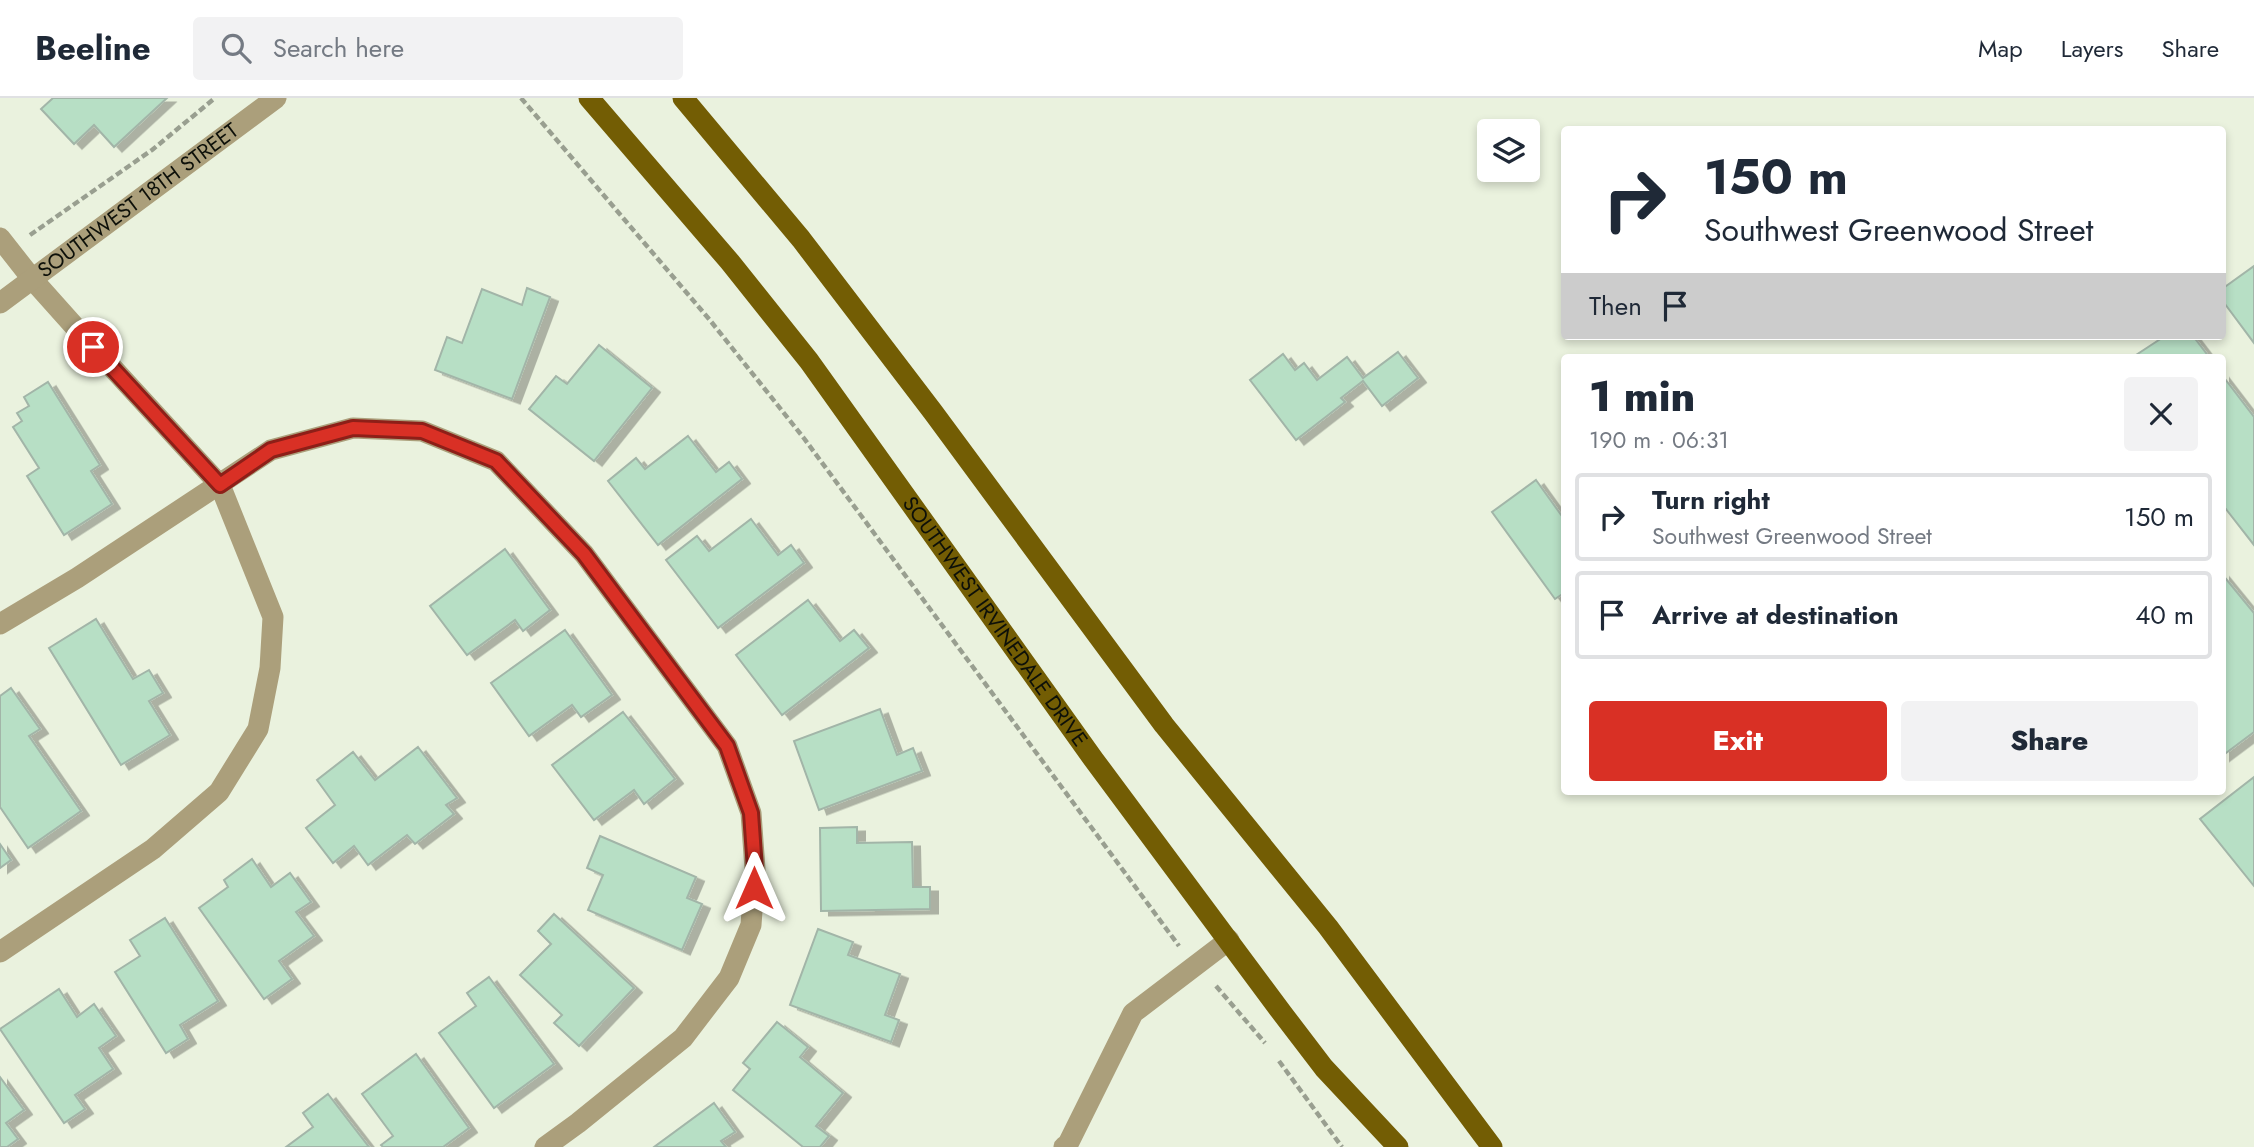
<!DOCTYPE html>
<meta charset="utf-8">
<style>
:root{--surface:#fff;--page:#f2f2f3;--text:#1f2937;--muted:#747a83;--line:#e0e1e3;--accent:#d93025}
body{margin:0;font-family:Jost,sans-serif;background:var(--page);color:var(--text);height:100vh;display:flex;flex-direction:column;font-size:26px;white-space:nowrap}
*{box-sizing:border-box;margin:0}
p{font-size:23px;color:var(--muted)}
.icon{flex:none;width:38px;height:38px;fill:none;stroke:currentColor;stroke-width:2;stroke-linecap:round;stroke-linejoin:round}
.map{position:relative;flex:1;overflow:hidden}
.drawer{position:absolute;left:1561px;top:256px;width:665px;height:441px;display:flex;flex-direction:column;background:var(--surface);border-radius:7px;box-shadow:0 4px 10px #0003}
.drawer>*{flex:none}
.guide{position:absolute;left:1561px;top:28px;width:665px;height:214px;border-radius:7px;box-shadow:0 4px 10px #0003;background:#fff;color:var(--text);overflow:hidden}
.buttons{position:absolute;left:1477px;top:21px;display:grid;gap:14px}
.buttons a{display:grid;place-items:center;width:63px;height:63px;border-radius:7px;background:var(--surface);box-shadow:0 4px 10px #0003;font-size:35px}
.pin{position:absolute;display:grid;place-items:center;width:60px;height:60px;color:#fff;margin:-30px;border:4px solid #fff;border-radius:50%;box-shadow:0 2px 7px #0007}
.me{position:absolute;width:77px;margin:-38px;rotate:0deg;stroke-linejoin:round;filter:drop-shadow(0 0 5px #0008)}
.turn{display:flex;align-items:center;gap:24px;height:147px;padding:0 28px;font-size:32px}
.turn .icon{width:91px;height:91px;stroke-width:2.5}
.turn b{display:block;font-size:49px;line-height:60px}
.then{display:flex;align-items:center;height:66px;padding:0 28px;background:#0003;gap:14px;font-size:26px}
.round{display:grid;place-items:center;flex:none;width:74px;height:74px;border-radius:7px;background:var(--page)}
.head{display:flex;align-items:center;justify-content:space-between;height:119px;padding:0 28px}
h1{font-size:42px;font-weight:800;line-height:52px}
.action{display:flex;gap:14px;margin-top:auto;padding:14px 28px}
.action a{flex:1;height:80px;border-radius:7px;background:var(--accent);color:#fff;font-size:28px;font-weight:800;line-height:80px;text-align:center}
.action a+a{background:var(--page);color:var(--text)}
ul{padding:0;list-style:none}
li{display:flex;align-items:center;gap:21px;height:88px;margin:0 14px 10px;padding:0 14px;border:4px solid var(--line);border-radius:7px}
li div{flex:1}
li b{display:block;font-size:26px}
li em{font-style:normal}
header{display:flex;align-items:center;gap:42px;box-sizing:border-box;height:98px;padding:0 35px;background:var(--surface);border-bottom:2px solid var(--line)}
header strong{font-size:33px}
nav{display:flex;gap:38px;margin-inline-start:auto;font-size:24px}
.search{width:490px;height:63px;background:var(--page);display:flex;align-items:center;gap:18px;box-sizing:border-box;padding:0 24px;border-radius:7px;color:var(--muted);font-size:26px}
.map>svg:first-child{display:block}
</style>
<header>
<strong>Beeline</strong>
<div class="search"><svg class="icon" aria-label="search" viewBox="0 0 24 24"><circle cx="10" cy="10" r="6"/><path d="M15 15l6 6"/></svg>Search here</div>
<nav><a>Map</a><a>Layers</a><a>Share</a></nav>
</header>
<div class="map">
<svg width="2254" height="1049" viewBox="0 0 2254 1049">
<defs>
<filter id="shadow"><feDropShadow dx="8" dy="4.5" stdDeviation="0" flood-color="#0004"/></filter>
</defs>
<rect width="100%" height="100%" fill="#eaf2de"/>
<!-- building -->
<g fill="#b7dfc5" stroke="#a2b5a8" stroke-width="2" filter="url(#shadow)">
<path d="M53,0H167L114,49L94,27L74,46L41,11Z"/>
<path d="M2254,168V245L2222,202V191Z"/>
<path d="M527,190L550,199L512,301L435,272L447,239L462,245L482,191L522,207Z"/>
<path d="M2165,238H2193L2209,259H2133Z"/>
<path d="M599,247L652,290L594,363L529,311L556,278L567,286Z"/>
<path d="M1398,254L1418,280L1382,308L1363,283L1341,300L1345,304L1296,342L1250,282L1283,256L1295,272L1304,265L1317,282L1347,259L1363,280Z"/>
<path d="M2222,277L2254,319V447L2222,406Z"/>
<path d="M48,284L100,367L91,373L112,406L64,437L27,378L39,370L13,329L22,323L17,315L29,308L24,299Z"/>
<path d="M688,338L716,374L729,364L742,381L658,447L608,383L636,360L645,371Z"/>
<path d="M1536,382L1564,421V495L1555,501L1492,414Z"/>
<path d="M751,421L778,457L791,447L804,465L718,530L666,462L697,438L709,453Z"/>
<path d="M505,451L550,512L523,533L515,522L467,557L430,508Z"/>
<path d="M2222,476L2254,515V634L2222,658Z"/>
<path d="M808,502L840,543L854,532L869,550L782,617L736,557Z"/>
<path d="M96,521L133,581L149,572L163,595L149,603L170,637L121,667L49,550Z"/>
<path d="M565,532L612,597L581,619L572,607L529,638L491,585Z"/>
<path d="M11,590L40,631L29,638L81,713L28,750L0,709V598Z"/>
<path d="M880,611L897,657L913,650L922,673L819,712L794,643Z"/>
<path d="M623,614L675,681L644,706L634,692L594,722L552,667Z"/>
<path d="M418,649L457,700L446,707L454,716L415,746L407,737L368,767L354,748L333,765L306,730L335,707L317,682L353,654L375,682Z"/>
<path d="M2254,679V788L2200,721Z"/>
<path d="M857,729V745L912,744L913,789H930V811L821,813L820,730Z"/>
<path d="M600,738L696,779L687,800L702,806L682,852L588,812L603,777L587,770Z"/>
<path d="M0,746L11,762L0,770Z"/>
<path d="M252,761L271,789L290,775L311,804L296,814L314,838L279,863L292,881L264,901L199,810L228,789L224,782Z"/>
<path d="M554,816L634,890L579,948L554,925L562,917L520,877L551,846L538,833Z"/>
<path d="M165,820L218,903L180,927L188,941L166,955L115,874L140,858L130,842Z"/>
<path d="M818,831L853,844L848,857L900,876L885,917L899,922L891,944L790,907Z"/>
<path d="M489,879L554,966L494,1010L439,935L476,908L467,895Z"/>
<path d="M59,891L77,919L94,906L116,938L99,950L113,971L75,997L85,1011L64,1025L0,931Z"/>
<path d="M777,924L808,949L800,959L843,995L816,1028L829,1038L820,1049H803L733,992L750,971L743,965Z"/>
<path d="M416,956L469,1030L443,1049H383L381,1047L393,1038L362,996Z"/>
<path d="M0,979L24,1012L6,1025L18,1041L7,1049H0Z"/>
<path d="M328,996L369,1049H286L313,1029L303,1015Z"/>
<path d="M714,1005L735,1034L721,1043L726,1049H654Z"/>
</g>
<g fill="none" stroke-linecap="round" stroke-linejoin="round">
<!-- path -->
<g stroke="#999f90" stroke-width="4.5" stroke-dasharray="7 3.5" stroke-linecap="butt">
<path d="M521,0L709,221L803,339L1179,848"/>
<path d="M30,137L152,52L215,0"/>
<path d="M1216,888L1265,945"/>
<path d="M1279,963L1342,1049"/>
</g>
<!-- minor -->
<g stroke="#ab9f7b" stroke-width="21">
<path d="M0,140L33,182L75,229L220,387L273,519L270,570L258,631L219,694L153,751L0,854"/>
<path id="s1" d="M0,205L276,0"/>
<path d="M0,526L77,480L271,352L353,330L422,333L496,363L584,456L727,648L751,715L755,771L751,827L729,880L683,940L578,1025L545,1049"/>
<path d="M1064,1049L1068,1046L1133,915L1229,842"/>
</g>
<!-- major -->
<g stroke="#735d04" stroke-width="21">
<path id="s2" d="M589,0L730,164L809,263L1094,662L1282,915L1324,970L1398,1049"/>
<path d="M683,0L801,141L933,314L1164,627L1328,829L1492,1049"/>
</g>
</g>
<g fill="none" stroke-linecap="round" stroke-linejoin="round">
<defs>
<path id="route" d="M93,249L220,387L271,352L353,330L422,333L496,363L584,456L727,648L751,715L755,771L754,790"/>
</defs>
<!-- route casing -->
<use href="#route" stroke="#8d1f18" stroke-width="18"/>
<!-- route -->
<use href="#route" stroke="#d93025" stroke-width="12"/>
</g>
<g text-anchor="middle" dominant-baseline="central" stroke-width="5" stroke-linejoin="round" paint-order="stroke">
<!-- street labels -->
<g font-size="21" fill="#0d1009" stroke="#fff">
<text stroke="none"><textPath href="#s1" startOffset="172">SOUTHWEST 18TH STREET</textPath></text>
<text stroke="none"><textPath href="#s2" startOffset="663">SOUTHWEST IRVINEDALE DRIVE</textPath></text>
</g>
</g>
</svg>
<div class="buttons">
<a><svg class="icon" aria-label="layers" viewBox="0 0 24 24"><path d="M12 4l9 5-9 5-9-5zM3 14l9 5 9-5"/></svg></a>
</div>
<div class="pin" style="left:93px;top:249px;background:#d93025"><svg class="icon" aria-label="arrive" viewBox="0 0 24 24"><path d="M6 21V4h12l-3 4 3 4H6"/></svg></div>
<svg class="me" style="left:754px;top:790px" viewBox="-20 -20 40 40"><path d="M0-17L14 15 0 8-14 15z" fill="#d93025" stroke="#fff" stroke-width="4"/></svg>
<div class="guide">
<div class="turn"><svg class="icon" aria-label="right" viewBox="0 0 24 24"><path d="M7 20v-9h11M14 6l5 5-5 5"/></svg><div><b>150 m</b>Southwest Greenwood Street</div></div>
<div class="then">Then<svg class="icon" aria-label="arrive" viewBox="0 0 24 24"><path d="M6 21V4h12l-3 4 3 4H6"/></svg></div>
</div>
<section class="drawer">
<div class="head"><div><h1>1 min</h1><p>190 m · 06:31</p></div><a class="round"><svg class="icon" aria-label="close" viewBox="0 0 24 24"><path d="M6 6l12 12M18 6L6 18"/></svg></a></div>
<ul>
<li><svg class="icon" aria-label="right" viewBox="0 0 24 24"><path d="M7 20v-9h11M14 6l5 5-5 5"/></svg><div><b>Turn right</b><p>Southwest Greenwood Street</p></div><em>150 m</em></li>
<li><svg class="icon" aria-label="arrive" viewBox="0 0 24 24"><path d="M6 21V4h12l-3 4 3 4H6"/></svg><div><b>Arrive at destination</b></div><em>40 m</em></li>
</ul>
<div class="action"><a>Exit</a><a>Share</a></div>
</section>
</div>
